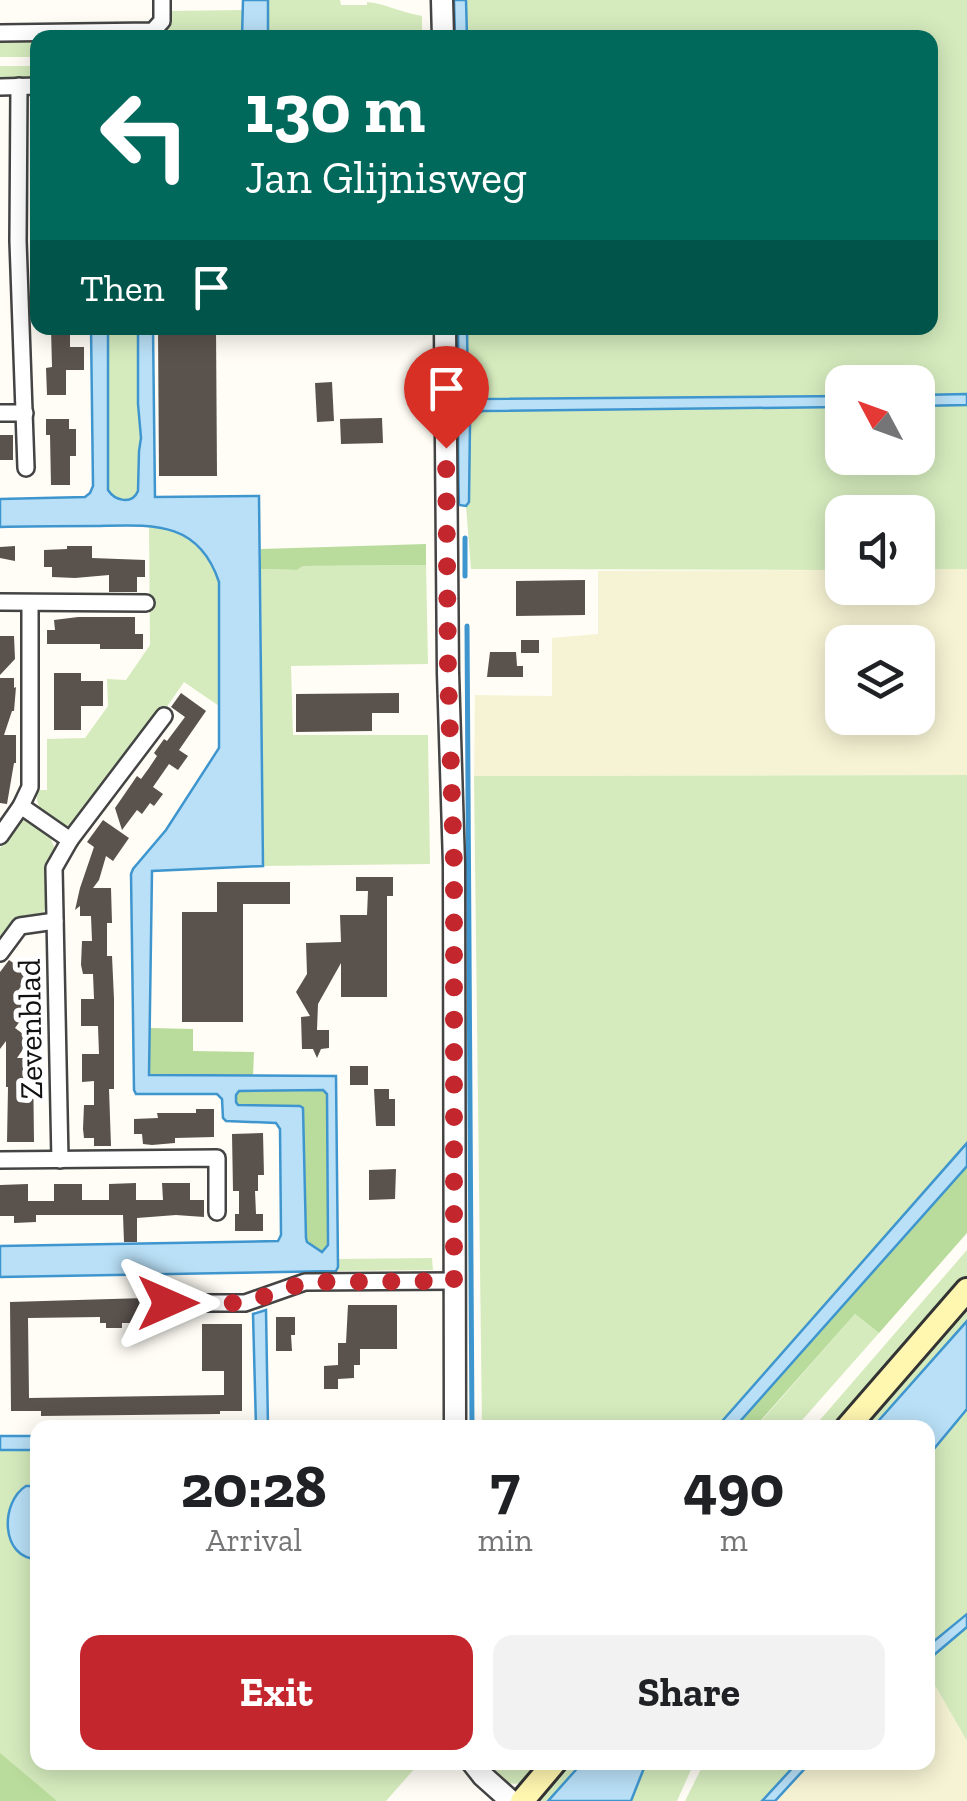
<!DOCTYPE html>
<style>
:root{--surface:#fff;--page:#f2f2f2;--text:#202124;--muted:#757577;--accent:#c4262e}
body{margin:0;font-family:"Zilla Slab",serif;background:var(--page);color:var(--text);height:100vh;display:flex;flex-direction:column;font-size:38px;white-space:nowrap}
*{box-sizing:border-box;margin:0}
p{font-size:32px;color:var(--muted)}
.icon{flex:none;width:55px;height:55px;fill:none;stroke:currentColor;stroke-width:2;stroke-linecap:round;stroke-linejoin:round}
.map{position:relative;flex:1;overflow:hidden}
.side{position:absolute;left:30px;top:1420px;width:905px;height:350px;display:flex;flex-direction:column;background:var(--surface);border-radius:20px;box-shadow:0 5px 25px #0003}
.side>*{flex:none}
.hud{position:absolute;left:30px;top:30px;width:908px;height:305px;border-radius:20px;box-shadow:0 5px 25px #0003;background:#00695c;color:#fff;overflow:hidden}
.needle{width:65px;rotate:311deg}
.tools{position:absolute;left:825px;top:365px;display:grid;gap:20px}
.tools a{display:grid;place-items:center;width:110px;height:110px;border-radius:20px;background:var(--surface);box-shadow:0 5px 25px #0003;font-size:50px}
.pin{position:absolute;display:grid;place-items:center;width:85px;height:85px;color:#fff;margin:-102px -42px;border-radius:50% 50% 50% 0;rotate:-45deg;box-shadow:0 0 10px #0007}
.pin .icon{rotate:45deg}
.me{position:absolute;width:110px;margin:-55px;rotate:90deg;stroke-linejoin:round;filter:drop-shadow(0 0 8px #0008)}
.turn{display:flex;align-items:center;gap:35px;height:210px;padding:0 50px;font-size:45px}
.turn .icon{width:130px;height:130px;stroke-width:2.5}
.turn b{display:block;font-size:70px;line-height:85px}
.then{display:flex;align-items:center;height:95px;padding:0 50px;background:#0003;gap:20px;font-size:38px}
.eta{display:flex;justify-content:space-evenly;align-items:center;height:170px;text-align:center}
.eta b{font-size:60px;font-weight:700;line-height:70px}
.action{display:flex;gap:20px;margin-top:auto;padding:20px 50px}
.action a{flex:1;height:115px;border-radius:20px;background:var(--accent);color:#fff;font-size:40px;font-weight:700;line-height:115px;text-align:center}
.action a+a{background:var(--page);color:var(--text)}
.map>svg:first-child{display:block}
</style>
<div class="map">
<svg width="967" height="1801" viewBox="0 0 967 1801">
<rect width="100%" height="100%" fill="#fffdf5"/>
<!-- farmland -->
<g fill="#f6f3d4" fill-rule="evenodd">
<path d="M918,569H967V775L474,776L475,695L552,696V638L598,634V571L842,570V588H918ZM842,642H918V718H842Z"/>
<path d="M928,1673L967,1741V1801H775L810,1763L928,1762Z"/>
</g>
<!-- green -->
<g fill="#d5ebbd">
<path d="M268,0H340L341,5H367V2C387,4 402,13 422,16V37L268,38Z"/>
<path d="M466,0H967V394L918,395V382H842V396L474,399L468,395L467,328H930V38L467,37Z"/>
<path d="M243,10L242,37L160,38L167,25V11Z"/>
<rect x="0" y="39" width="37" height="18"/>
<path d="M0,66H37V78L0,79Z"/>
<path d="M108,328H138V404L141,438L139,451L138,491C134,501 126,500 115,499L108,490Z"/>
<path d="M967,405V569H918V512H842V570L471,569L466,506L469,501L470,423L475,415L483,411L842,407V458H918V406Z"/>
<path d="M149,525C186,530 207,546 219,581V706L184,682L164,711L160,709L78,823L62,827C48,816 34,810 37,790H47V739L85,738L108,706L107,679L126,680L150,645Z"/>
<path d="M426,565L428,664L291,666L293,735H428L430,864L263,866L261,569L297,570L303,566Z"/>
<path d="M967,775V1143L717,1427H482L474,776Z"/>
<path d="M24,814L48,832L55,849L47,862L48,901L42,916C16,916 15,918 0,939V848Z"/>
<path d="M967,1250V1276L835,1427L813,1428Z"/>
<path d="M432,1258L433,1270L336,1271L338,1267V1259Z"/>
<path d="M967,1299V1321L873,1427L855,1428Z"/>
<path d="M855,1314L879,1333L796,1427L755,1428Z"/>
<path d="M967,1409V1614L928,1646V1456Z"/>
<path d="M0,1438H37L38,1762H416V1767L386,1801H0Z"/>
<path d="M967,1627V1741L928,1673V1660Z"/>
<path d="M503,1763H544C523,1784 518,1792 491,1773Z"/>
<path d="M563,1763H582L548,1801H530Z"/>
<path d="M651,1763H694L677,1801H631L644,1768Z"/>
<path d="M704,1763H797L762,1801H685Z"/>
</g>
<!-- forest -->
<g fill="#b9dc9c">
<path d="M426,544V565L303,566L297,570L261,569V549Z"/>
<path d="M150,1028L193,1029V1051L254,1052L253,1076L149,1075Z"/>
<path d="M324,1090L327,1093L328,1245L322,1252L307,1242L306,1238L303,1108L300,1106L238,1105L236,1103V1095L239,1091Z"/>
<path d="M967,1166V1233L879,1333L855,1314L755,1427L735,1428Z"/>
<path d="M0,1753L57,1801H0Z"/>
</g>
<!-- water -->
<g fill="#b9e0f7" stroke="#3f96cf" stroke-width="2.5" fill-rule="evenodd">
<path d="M243,0H268V37H242Z"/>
<path d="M454,0H466L467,37H455Z"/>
<path d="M91,328H108V490C115,501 132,505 138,491L139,451L141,438L138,404V328H153L155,497L259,496L263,866L152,871L149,1075L336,1076L338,1267L336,1271L0,1277V1246L278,1241L281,1235L280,1129L276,1123L226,1121L223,1118L222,1099L217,1094H136L134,1090L131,874L133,869L166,830L219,748V582C198,519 150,525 95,526C63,526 32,526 0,527V499L85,497L90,493L93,486ZM323,1090L327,1094L328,1245L322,1252L307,1242L306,1238L303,1108L300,1106L238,1105L236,1102V1095L239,1091Z"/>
<path d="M458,328H467L468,395L474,399L842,396V407L483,411L475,415L470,423L469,502L466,506L459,505C457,446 459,387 458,328Z"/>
<path d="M967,394V405L918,406V395Z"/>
<path d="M967,1143V1166L735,1427H717Z"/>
<path d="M266,1310L268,1427H256L253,1314Z"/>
<path d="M967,1321V1409L928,1456V1428L873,1427Z"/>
<rect x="0" y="1436" width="37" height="14"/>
<path d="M26,1486H37L38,1559C0,1559 0,1502 26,1486Z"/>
<path d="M967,1614V1627L928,1660V1646Z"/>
<path d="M582,1763V1762L651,1763L644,1768L631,1801H548Z"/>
<path d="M797,1763H810L775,1801H762Z"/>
</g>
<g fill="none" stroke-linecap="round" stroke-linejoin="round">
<!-- stream -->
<g stroke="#3f96cf" stroke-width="5">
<path d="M465,538V576"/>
<path d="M467,626L472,1428"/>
</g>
</g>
<!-- building -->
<g fill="#5a524d">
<path d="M51,328H70V347H84V370H66V395H47L46,368L52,367Z"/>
<path d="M158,328H216L217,476H159Z"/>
<path d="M332,382L334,421L317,422L315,383Z"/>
<path d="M382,418L383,443L341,444L340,419Z"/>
<path d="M46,419H69V429H76V456H70V485H51L50,435H46Z"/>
<rect x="0" y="435" width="13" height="25"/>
<path d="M15,546V561L0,558V547Z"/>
<path d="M67,546H92V558L145,560V577H137V592H109V575L75,578L52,577V567H44V550L67,549Z"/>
<path d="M585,580V615L516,616V581Z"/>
<path d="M78,617H135V634H143V649H100V644H47V630H55L54,620Z"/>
<path d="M0,636H14L15,659L0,675Z"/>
<rect x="521" y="640" width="18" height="13"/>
<path d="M490,652H516L517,666H523V677H487Z"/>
<path d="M54,673H81V681H103V706H81V730H54Z"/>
<path d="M0,678H14V688L16,687L14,711H12L4,735H16V763H14L7,804L0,803Z"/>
<path d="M181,693L206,711L179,750L188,756L178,770L169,764L153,787L163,794L154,806L150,803L142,814L137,810L122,830L115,808L137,776L141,779L149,768L157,756L154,753L164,739L167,741L185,717L171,707Z"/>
<path d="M399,693V713H372V731L296,732V694Z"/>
<path d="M103,820L129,838L113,861L106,856L99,880L93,888H111L112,923H107V956H112L114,999V1089H109L111,1146H94V1138H84L83,1129L84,1105H94V1081L82,1082V1054H99L98,1026H81V999H94L93,974H83L81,965L82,941H92L91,916H80V906L75,910L80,888L94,847L87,842Z"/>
<path d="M356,877H393V896H387V997H341V963L318,1004L317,1030H329V1048L321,1049L317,1058L313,1049H302L301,1017L310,1016L296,992L307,974L306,943L341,942L340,915H367L368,891H356Z"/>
<path d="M217,882H290V904H243V1022H182V912H217Z"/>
<path d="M9,960L18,966L22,960L34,968L17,992L33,1003L15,1028L30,1039L17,1058H33L34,1142H7L8,1087H6V1041L0,1049V972Z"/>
<rect x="350" y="1066" width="18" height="19"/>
<path d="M374,1089H389V1099H395V1126H376Z"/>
<path d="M196,1109H214V1137L175,1138V1143L152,1145L143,1144L142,1134H134V1119L158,1118L157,1113H196Z"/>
<path d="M263,1133L264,1175H258V1191H255L256,1214H263V1231H235V1214H239V1191H233L232,1134Z"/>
<path d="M396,1169L395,1199L369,1200V1170Z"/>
<path d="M136,1183V1200H163L162,1183H190V1200H204V1217L176,1215L137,1218V1242H124L123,1215H36V1222L14,1223V1216H0V1185L28,1184V1201H54V1184H82V1200H109V1184Z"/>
<path d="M145,1298L143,1323H122V1328H106V1323H100V1317L28,1318L29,1398L224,1395V1371H202V1324H242V1411H220V1414L41,1416V1411H11L10,1302Z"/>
<path d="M348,1305H397V1349H360V1365H354V1378L338,1379V1389H324V1366L338,1365V1343H346Z"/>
<path d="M276,1317H295V1335H291L292,1351H276Z"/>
</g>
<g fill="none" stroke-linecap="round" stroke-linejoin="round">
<defs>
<g id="minor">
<path d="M0,33L153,31L162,21V0"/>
<path d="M19,86L18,241L26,468"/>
<path d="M0,87L38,86"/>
<path d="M0,413H25"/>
<path d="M0,602L146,603"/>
<path d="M21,806L70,840"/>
<path d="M0,836L21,806L30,787V603"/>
<path d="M0,953L20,926L55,921"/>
<path d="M0,1160L217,1158V1212"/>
<path d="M60,1160L54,868L70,840L164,716"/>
<path d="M154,1323L155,1309L164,1303H245L305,1282L454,1281"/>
</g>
<g id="tertiary">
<path d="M442,0L443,38"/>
<path d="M445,328L448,673L454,864L455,1428"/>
<path d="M472,1762L483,1776L511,1801"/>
</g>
<g id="secondary">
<path d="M847,1428L967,1290"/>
<path d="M522,1801L555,1762"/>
</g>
</defs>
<!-- minor casing -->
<use href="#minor" stroke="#444" stroke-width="20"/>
<!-- tertiary casing -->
<use href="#tertiary" stroke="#444" stroke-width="25"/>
<!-- secondary casing -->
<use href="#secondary" stroke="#333" stroke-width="28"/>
<!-- minor -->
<use href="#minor" stroke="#fff" stroke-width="15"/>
<!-- tertiary -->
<use href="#tertiary" stroke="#fff" stroke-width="20"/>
<!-- secondary -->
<use href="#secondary" stroke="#fff6b0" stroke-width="22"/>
</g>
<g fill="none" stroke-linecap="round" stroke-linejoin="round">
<!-- route -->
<path stroke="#c4262e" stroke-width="18" stroke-dasharray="0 32.4" d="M168,1303H245L306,1282L454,1281V864L448,673L446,448"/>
</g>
<g text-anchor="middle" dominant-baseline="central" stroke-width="10" stroke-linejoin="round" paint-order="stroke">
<!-- street labels -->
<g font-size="32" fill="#111" stroke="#fff">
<text transform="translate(30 1029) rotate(-91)">Zevenblad</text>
</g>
</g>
</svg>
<div class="tools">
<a><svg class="needle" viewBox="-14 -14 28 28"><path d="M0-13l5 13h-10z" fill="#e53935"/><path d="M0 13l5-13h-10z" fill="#757577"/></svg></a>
<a><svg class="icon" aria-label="sound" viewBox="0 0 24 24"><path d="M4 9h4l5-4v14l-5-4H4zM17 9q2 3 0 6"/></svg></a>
<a><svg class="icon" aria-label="layers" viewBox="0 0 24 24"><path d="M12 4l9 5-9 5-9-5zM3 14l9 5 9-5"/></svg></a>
</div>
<div class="pin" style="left:446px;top:448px;background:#d93025"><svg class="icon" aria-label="arrive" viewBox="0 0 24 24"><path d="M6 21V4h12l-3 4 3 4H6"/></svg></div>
<svg class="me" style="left:168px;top:1303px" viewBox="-20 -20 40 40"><path d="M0-17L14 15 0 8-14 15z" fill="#c4262e" stroke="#fff" stroke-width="4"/></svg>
<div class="hud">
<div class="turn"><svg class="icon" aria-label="left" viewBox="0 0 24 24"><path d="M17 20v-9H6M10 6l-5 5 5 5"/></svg><div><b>130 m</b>Jan Glijnisweg</div></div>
<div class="then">Then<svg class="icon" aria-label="arrive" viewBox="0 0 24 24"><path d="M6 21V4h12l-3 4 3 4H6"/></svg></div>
</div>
<section class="side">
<div class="eta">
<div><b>20:28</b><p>Arrival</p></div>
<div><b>7</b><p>min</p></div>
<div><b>490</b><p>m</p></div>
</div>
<div class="action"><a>Exit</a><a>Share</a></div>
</section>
</div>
